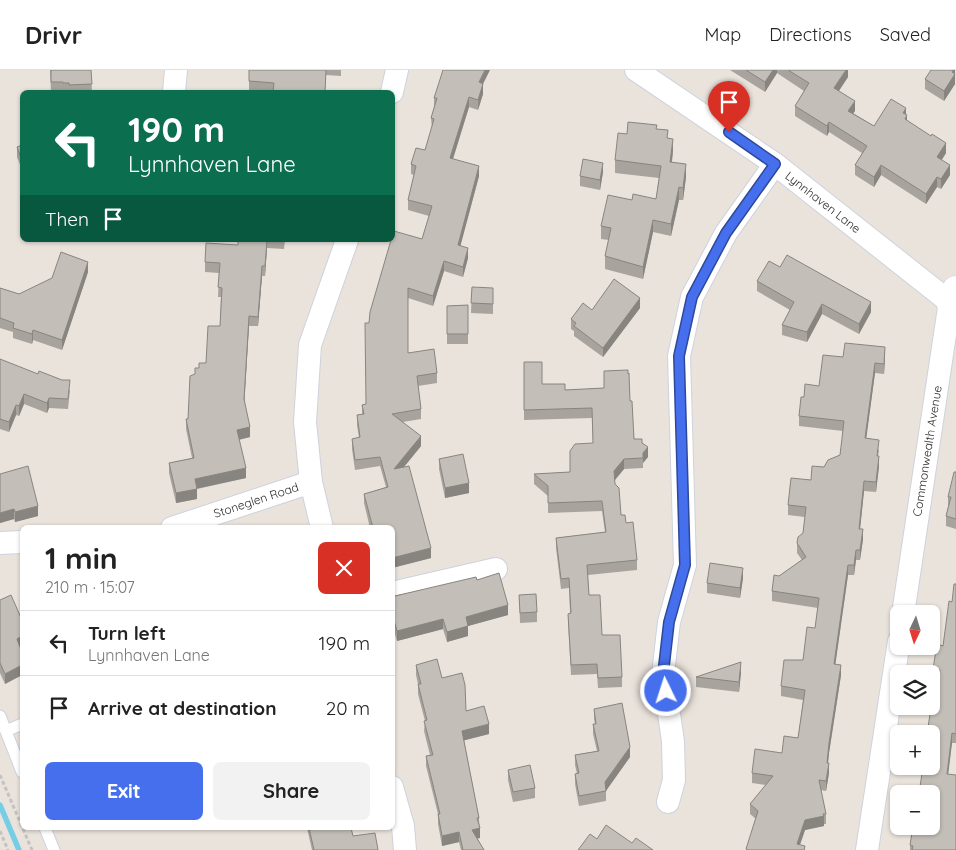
<!DOCTYPE html>
<meta charset="utf-8">
<style>
:root{--surface:#fff;--page:#f2f2f2;--text:#222;--muted:#767676;--line:#e0e0e0;--accent:#466fed}
body{margin:0;font-family:Quicksand,sans-serif;background:var(--page);color:var(--text);height:100vh;display:flex;flex-direction:column;font-size:19px;white-space:nowrap}
*{box-sizing:border-box;margin:0}
p{font-size:16px;color:var(--muted)}
.icon{flex:none;width:28px;height:28px;fill:none;stroke:currentColor;stroke-width:2;stroke-linecap:round;stroke-linejoin:round}
.map{position:relative;flex:1;overflow:hidden}
.side{position:absolute;left:20px;top:455px;width:375px;height:305px;display:flex;flex-direction:column;background:var(--surface);border-radius:8px;box-shadow:0 1px 4px #0004}
.side>*{flex:none}
.hud{position:absolute;left:20px;top:20px;width:375px;height:152px;border-radius:8px;box-shadow:0 1px 4px #0004;background:#0b6e4f;color:#fff;overflow:hidden}
.needle{width:32px;rotate:184deg}
.buttons{position:absolute;left:890px;top:535px;display:grid;gap:10px}
.buttons a{display:grid;place-items:center;width:50px;height:50px;border-radius:8px;background:var(--surface);box-shadow:0 1px 4px #0004;font-size:25px}
.pin{position:absolute;display:grid;place-items:center;width:42px;height:42px;color:#fff;margin:-51px -21px;border-radius:50% 50% 50% 0;rotate:-45deg;box-shadow:0 0 5px #0007}
.pin .icon{rotate:45deg}
.me{position:absolute;width:55px;margin:-28px;rotate:356deg;stroke-linejoin:round;filter:drop-shadow(0 0 4px #0008)}
.turn{display:flex;align-items:center;gap:18px;height:105px;padding:0 25px;font-size:22px}
.turn .icon{width:65px;height:65px;stroke-width:2.5}
.turn b{display:block;font-size:35px;line-height:42px}
.then{display:flex;align-items:center;height:48px;padding:0 25px;background:#0003;gap:10px;font-size:19px}
.round{display:grid;place-items:center;flex:none;width:52px;height:52px;border-radius:8px;background:var(--page)}
.overview{display:flex;align-items:center;justify-content:space-between;height:85px;padding:0 25px}
h1{font-size:30px;font-weight:700;line-height:38px}
.action{display:flex;gap:10px;margin-top:auto;padding:10px 25px}
.action a{flex:1;height:58px;border-radius:8px;background:var(--accent);color:#fff;font-size:20px;font-weight:700;line-height:58px;text-align:center}
.action a+a{background:var(--page);color:var(--text)}
ul{padding:0;list-style:none}
li{display:flex;align-items:center;gap:15px;height:65px;padding:0 25px;border-top:1px solid var(--line)}
li div{flex:1}
li b{display:block;font-size:19px}
li em{font-style:normal}
header{display:flex;align-items:center;gap:30px;box-sizing:border-box;height:70px;padding:0 25px;background:var(--surface);border-bottom:1px solid var(--line)}
header strong{font-size:24px}
nav{display:flex;gap:28px;margin-inline-start:auto;font-size:18px}
.map>svg:first-child{display:block}
</style>
<header>
<strong>Drivr</strong>
<nav><a>Map</a><a>Directions</a><a>Saved</a></nav>
</header>
<div class="map">
<svg width="956" height="780" viewBox="0 0 956 780">
<rect width="100%" height="100%" fill="#eae3dc"/>
<g fill="none" stroke-linecap="round" stroke-linejoin="round">
<!-- stream -->
<path stroke="#75cee6" stroke-width="5.5" d="M0,735L19,780"/>
<defs>
<g id="service">
<path d="M0,646L22,702"/>
<path d="M6,661L22,654"/>
<path d="M45,758L54,780"/>
</g>
<g id="minor">
<path d="M636,0L775,94L956,237"/>
<path d="M174,22L176,0"/>
<path d="M392,22L397,0"/>
<path d="M172,458L311,412"/>
<path d="M322,458L311,412L305,352L310,275L347,170"/>
<path d="M0,473L22,472"/>
<path d="M392,523L496,499"/>
<path d="M903,544L950,231"/>
<path d="M392,717L403,756L405,780"/>
<path d="M668,732L674,710L673,671L663,604L669,552L685,495L679,286L692,227L726,163L775,94"/>
<path d="M867,780L899,571"/>
</g>
<path id="tertiary" d="M950,231L956,220"/>
</defs>
<!-- service casing -->
<use href="#service" stroke="#ced2dd" stroke-width="13"/>
<!-- minor casing -->
<use href="#minor" stroke="#ced2dd" stroke-width="24"/>
<!-- tertiary casing -->
<use href="#tertiary" stroke="#ced2dd" stroke-width="29"/>
<!-- path -->
<g stroke="#c3c3c3" stroke-width="3" stroke-dasharray="4 2.5" stroke-linecap="butt">
<path d="M0,705L32,780"/>
<path d="M0,761L8,780"/>
</g>
<!-- service -->
<use href="#service" stroke="#fff" stroke-width="11"/>
<!-- minor -->
<use href="#minor" stroke="#fff" stroke-width="22"/>
<!-- tertiary -->
<use href="#tertiary" stroke="#fff" stroke-width="28"/>
</g>
<!-- wall -->
<g fill="#a8a39d">
<path d="M50,0H91L92,22H51Z"/>
<path d="M249,0H341V6L326,5L325,22H271L249,21Z"/>
<path d="M730,0H848V7L839,21L855,41L853,43L874,56L906,45L907,51L946,83L942,90L950,105L941,119L937,117L926,134L881,105L874,117L855,105V95L862,83L829,62L827,66L795,46V36L804,21L777,3L765,22Z"/>
<path d="M955,0V14L944,31L925,19V9Z"/>
<path d="M483,14V24L478,40L469,37L453,89L479,106L460,176L468,188L463,207L444,201L433,236L408,228V283L437,303V313L418,316L421,339V349L403,352L421,376L404,397L431,488L392,498V458H370L364,433V424L386,417L380,396L355,400L352,379V369L359,368L357,355V345L362,344V335L366,334L369,253L422,169L429,146L408,140V130L414,105L411,104V94L425,80L432,58L431,48L434,38V28Z"/>
<path d="M657,59L668,68L673,81L672,92L686,107L683,130H679L671,166L653,162L643,209L605,199V186L609,170L601,169V156L632,130L656,129L659,108L615,103V90L627,64Z"/>
<path d="M22,75V100L17,87V77Z"/>
<path d="M603,102L600,120L580,116V106Z"/>
<path d="M238,170H285L284,179L267,178L265,206H262L258,256H249L244,332L250,367L239,370L246,408L197,419V429L176,433L169,403V393L192,388L186,359V349H188L195,304L199,298L206,293L220,256L221,227H218L219,203L205,202V192L238,175Z"/>
<path d="M88,202L62,280L33,270L32,274L13,268V262L0,258V218L19,224Z"/>
<path d="M757,211L871,242L859,264L822,244L807,272L782,265V255L790,240L757,221Z"/>
<path d="M472,217L493,228V244L471,243Z"/>
<path d="M468,235V274H447V236Z"/>
<path d="M640,238L603,287L574,266V261L571,259V249L592,240Z"/>
<path d="M843,287H885L884,304L875,303L866,368L879,380L878,386L879,396L876,422L864,421L860,459L863,469L860,490H856L854,505H848L835,595L841,605L829,683L828,693L829,703L826,721L821,720L826,744V754H824V756L805,760L800,775L805,780H746L756,749L750,744V734L766,715L752,713V703L782,683L798,668L803,630L781,626V616L803,590L815,558L818,538L772,531V521L779,506L802,490L797,483V473L803,463L805,447L788,445V435L824,397L840,385L843,361L799,356V346L804,327L819,316Z"/>
<path d="M0,289L70,320L68,339L49,338L47,343L24,334L19,346L16,345L9,362L0,359Z"/>
<path d="M524,292L542,314L565,320L604,318V301L630,331L634,369L642,373L648,387L643,393V398L624,399L614,411L621,445L626,453L637,490V500L588,505L589,525L602,565L622,607V617L598,618L597,604L571,605L568,553V544L570,543L569,518L561,519L556,478V468L605,462L602,441L548,443V426L534,414V404L570,402L593,373L592,348L524,350Z"/>
<path d="M439,389L469,423L445,428L439,399Z"/>
<path d="M956,402V459L946,456V446L948,437V427Z"/>
<path d="M0,404L38,446L15,452L14,449L0,453Z"/>
<path d="M743,508L740,528L707,523V513Z"/>
<path d="M477,510L508,545L468,556V566L447,572L443,559L397,571L392,554V526Z"/>
<path d="M956,514V673H952L948,704L956,780H910V775L931,756L935,632L938,610L933,609V599L943,576Z"/>
<path d="M519,525L537,542V552L520,553Z"/>
<path d="M0,530L22,550V576L20,577L22,582V605L5,614L0,603Z"/>
<path d="M416,595L442,608L466,641L489,664L464,670L479,748L480,768H477L484,780H461L459,772L442,776L438,754V744L426,696V686L430,685L424,661L425,651L418,624V614L416,605Z"/>
<path d="M741,602L739,622L696,617V607Z"/>
<path d="M594,639L630,687L606,721V731L579,736L575,714V704H577L575,695V685L597,681L593,664V654H595L594,649Z"/>
<path d="M508,700L535,718V728L513,732L508,710Z"/>
<path d="M307,758H351L353,766L378,780H312Z"/>
</g>
<!-- shaded-wall -->
<g fill="#888580">
<path d="M485,0H490L483,14V24L478,40L479,12Z"/>
<path d="M773,0H777V3L765,22V12Z"/>
<path d="M846,0H848V7L834,28V18Z"/>
<path d="M953,0H955V14L944,31V21Z"/>
<path d="M469,27V37L450,98V88Z"/>
<path d="M855,31V41L848,50V41Z"/>
<path d="M906,38V47L907,45V55L903,43Z"/>
<path d="M829,52V62L827,66V56Z"/>
<path d="M673,69V81L670,105V92Z"/>
<path d="M946,73V83L937,96V87Z"/>
<path d="M603,93V102L600,120V110Z"/>
<path d="M686,94V107L683,130V118Z"/>
<path d="M881,95V105L874,117V107Z"/>
<path d="M950,95V105L941,119V109Z"/>
<path d="M479,96V106L458,185V175Z"/>
<path d="M937,107V117L926,134V124Z"/>
<path d="M679,117V130L671,166V154Z"/>
<path d="M653,150V162L643,209V197Z"/>
<path d="M267,170V178L265,206V196Z"/>
<path d="M468,178V188L463,207V197Z"/>
<path d="M444,191V201L433,236V226Z"/>
<path d="M88,192V202L62,280V270Z"/>
<path d="M262,196V206L258,256V247Z"/>
<path d="M640,228V238L603,287V278Z"/>
<path d="M871,232V242L859,264V254Z"/>
<path d="M822,234V244L807,272V262Z"/>
<path d="M249,246V256L244,339V329Z"/>
<path d="M33,260V270L32,274V264Z"/>
<path d="M885,277V287L884,304V294Z"/>
<path d="M875,293V303L865,378V368Z"/>
<path d="M24,324V334L19,346V336Z"/>
<path d="M49,328V338L47,343V333Z"/>
<path d="M16,335V345L9,362V352Z"/>
<path d="M250,357V367L237,370V360Z"/>
<path d="M421,366V376L394,409V399Z"/>
<path d="M648,377V387L643,393V383Z"/>
<path d="M879,386V396L876,422V412Z"/>
<path d="M624,389V399L614,411V401Z"/>
<path d="M246,398V408L195,419V409Z"/>
<path d="M864,411V421L859,469V459Z"/>
<path d="M469,413V423L445,428V418Z"/>
<path d="M197,419V429L176,433V423Z"/>
<path d="M38,436V446L15,452V442Z"/>
<path d="M14,439V449L0,453V443Z"/>
<path d="M863,459V469L860,490V480Z"/>
<path d="M431,478V488L392,498V488Z"/>
<path d="M856,480V490L854,505V495Z"/>
<path d="M848,495V505L834,604V594Z"/>
<path d="M743,498V508L740,528V518Z"/>
<path d="M508,535V545L468,556V566L447,572V562L466,547Z"/>
<path d="M443,549V559L397,571V561Z"/>
<path d="M22,566V576L17,578V569Z"/>
<path d="M741,592V602L739,622V612Z"/>
<path d="M22,595V605L5,614V604Z"/>
<path d="M841,595V605L829,683L827,703V693L829,673Z"/>
<path d="M489,654V664L462,671V661Z"/>
<path d="M952,663V673L947,714V704Z"/>
<path d="M630,677V687L605,722V712Z"/>
<path d="M829,693V703L826,721V711Z"/>
<path d="M824,746V756L805,760L798,780L797,774L805,750Z"/>
<path d="M480,758V768L472,770V760Z"/>
<path d="M459,762V772L442,776V766Z"/>
</g>
<!-- building -->
<g fill="#c3beb7" stroke="#888580">
<path d="M51,0H91L92,14L69,15V13H63V12H51Z"/>
<path d="M249,0H326L325,22H273L274,13L249,11Z"/>
<path d="M443,0H485L479,12L483,14L478,30L469,27L450,88L479,96L458,175L468,178L463,197L444,191L433,226L408,218V283L434,279L437,303L417,306L421,339L392,344L421,366L394,399L409,396L431,478L392,488V458H373L364,424L388,417L380,387L355,390L352,369L360,367L357,345L364,344L362,335L366,334L365,253H369L370,242L391,170H392V164L394,161L422,169L432,136L408,130L416,96L411,94L416,78L425,80L434,49L431,48L437,28H434Z"/>
<path d="M746,0H773L765,12Z"/>
<path d="M788,0H846L834,18L855,31L848,41L874,56L891,29L906,38L903,43L907,45L905,49L931,66L932,64L946,73L937,87L950,95L941,109L937,107L926,124L881,95L874,107L855,95L867,76L829,52L827,56L795,36L809,13Z"/>
<path d="M931,0H953L952,2L955,4L944,21L925,9Z"/>
<path d="M628,52L657,55L656,59L668,60L667,68L673,69L670,92L686,94L683,118L679,117L671,154L653,150L643,197L605,186L611,158L601,156L608,125L632,130L633,124L656,129L661,96L615,90L618,63L627,64Z"/>
<path d="M22,75V90L17,77Z"/>
<path d="M583,89L603,93L600,110L580,106Z"/>
<path d="M238,170H267L265,196H262L258,247L249,246L244,329L250,357L237,360L246,398L195,409L197,419L176,423L169,393L194,388L186,349H188L190,306L195,304V298H199V293H206L208,256H220L222,218L218,217L220,193L205,192L206,173L238,175Z"/>
<path d="M61,182L88,192L62,270L33,260L32,264L13,258L14,253L0,248V218L19,224L52,208Z"/>
<path d="M787,185L871,232L859,254L822,234L807,262L782,255L794,232L757,211L769,191L780,197Z"/>
<path d="M614,209L640,228L603,278L574,256L576,253L571,249L583,233L592,240Z"/>
<path d="M472,217L493,218V234L471,233Z"/>
<path d="M468,235V264H447V236Z"/>
<path d="M845,273L885,277L884,294L875,293L865,368L879,370L877,386H879L876,412L864,411L859,459H863L860,480H856L854,495H848L834,594L841,595L829,673L827,693H829L826,711L819,710L826,744H823L824,746L805,750L797,774L805,776L804,780H748L746,779L758,741L750,734L773,706L752,703L755,679L782,683L784,666L798,668L805,620L781,616L784,590H803L807,557L815,558L819,528L772,521L774,505L779,506L806,487L797,473L798,467L803,463L806,437L788,435L791,408L811,410L812,396L824,397L828,390L840,385L844,351L799,346L801,327H804L805,314L819,316L823,285L843,287Z"/>
<path d="M0,289L38,304L39,301L62,310H70L68,329L49,328L47,333L24,324L19,336L16,335L9,352L0,349Z"/>
<path d="M524,292H542V314H565V320L604,318V301L628,300V304L629,303L630,331H632L634,369H642V373L648,377L643,383V388L624,389L614,401L615,414L619,418L621,445H625L626,453L633,452L637,490L587,495L589,525H600L602,565H620L622,607L598,608L597,594L571,595L568,544L571,543L569,508L561,509L556,468L606,462L602,431L548,433V416L534,404L570,402V381L575,374L593,373L592,338L524,340Z"/>
<path d="M463,384L469,413L445,418L439,389Z"/>
<path d="M28,396L38,436L15,442L14,439L0,443V404Z"/>
<path d="M954,402H956V449L946,446L951,427H948Z"/>
<path d="M710,493L743,498L740,518L707,513Z"/>
<path d="M499,503L508,535L466,547L468,556L447,562L443,549L397,561L392,544V526H395L476,507L477,510Z"/>
<path d="M954,514H956V664L952,663L947,704L956,705V780H912L913,776L910,775L913,756H931V724H919L923,696H931V664H927L932,631L935,632L940,600L933,599L937,574L943,576L949,531L952,532Z"/>
<path d="M536,524L537,542L520,543L519,525Z"/>
<path d="M11,525L22,550V566L17,569L22,582V595L5,604L0,593V530Z"/>
<path d="M437,589L442,608L462,603L465,615L466,641L484,636L489,654L462,661L479,748H477L480,758L472,760L484,780H463L459,762L442,766L438,744H440L426,686L433,685L424,651L427,650L418,614H421L416,595Z"/>
<path d="M741,592L739,612L696,607Z"/>
<path d="M622,633L630,677L605,712L606,721L579,726L575,704L579,703L575,685L599,681L593,654H596L594,639Z"/>
<path d="M530,695L535,718L513,722L508,700Z"/>
<path d="M606,755L632,773L636,768L653,780H578L590,764L597,769Z"/>
<path d="M309,758H351L353,766L375,763L378,780H314Z"/>
</g>
<g fill="none" stroke-linecap="round" stroke-linejoin="round">
<defs>
<path id="route" d="M666,621L663,604L669,552L685,495L679,286L692,227L726,163L775,94L729,62"/>
</defs>
<!-- route casing -->
<use href="#route" stroke="#2e489a" stroke-width="12"/>
<!-- route -->
<use href="#route" stroke="#466fed" stroke-width="9"/>
</g>
<g text-anchor="middle" dominant-baseline="central" stroke-width="4" stroke-linejoin="round" paint-order="stroke">
<!-- street labels -->
<g font-size="12" fill="#292929" stroke="#fff">
<text transform="translate(823 132) rotate(38)">Lynnhaven Lane</text>
<text transform="translate(927 381) rotate(-81)">Commonwealth Avenue</text>
<text transform="translate(256 430) rotate(-18)">Stoneglen Road</text>
</g>
</g>
</svg>
<div class="buttons">
<a><svg class="needle" viewBox="-14 -14 28 28"><path d="M0-13l5 13h-10z" fill="#e53935"/><path d="M0 13l5-13h-10z" fill="#767676"/></svg></a>
<a><svg class="icon" aria-label="layers" viewBox="0 0 24 24"><path d="M12 4l9 5-9 5-9-5zM3 14l9 5 9-5"/></svg></a>
<a>+</a>
<a>−</a>
</div>
<div class="pin" style="left:729px;top:62px;background:#d93025"><svg class="icon" aria-label="arrive" viewBox="0 0 24 24"><path d="M6 21V4h12l-3 4 3 4H6"/></svg></div>
<svg class="me" style="left:666px;top:621px" viewBox="-20 -20 40 40"><circle r="17" fill="#466fed" stroke="#fff" stroke-width="3"/><path d="M0-11L8 9 0 5-8 9z" fill="#fff"/></svg>
<div class="hud">
<div class="turn"><svg class="icon" aria-label="left" viewBox="0 0 24 24"><path d="M17 20v-9H6M10 6l-5 5 5 5"/></svg><div><b>190 m</b>Lynnhaven Lane</div></div>
<div class="then">Then<svg class="icon" aria-label="arrive" viewBox="0 0 24 24"><path d="M6 21V4h12l-3 4 3 4H6"/></svg></div>
</div>
<section class="side">
<div class="overview"><div><h1>1 min</h1><p>210 m · 15:07</p></div><a class="round" style="background:#d93025;color:#fff"><svg class="icon" aria-label="close" viewBox="0 0 24 24"><path d="M6 6l12 12M18 6L6 18"/></svg></a></div>
<ul>
<li><svg class="icon" aria-label="left" viewBox="0 0 24 24"><path d="M17 20v-9H6M10 6l-5 5 5 5"/></svg><div><b>Turn left</b><p>Lynnhaven Lane</p></div><em>190 m</em></li>
<li><svg class="icon" aria-label="arrive" viewBox="0 0 24 24"><path d="M6 21V4h12l-3 4 3 4H6"/></svg><div><b>Arrive at destination</b></div><em>20 m</em></li>
</ul>
<div class="action"><a>Exit</a><a>Share</a></div>
</section>
</div>
